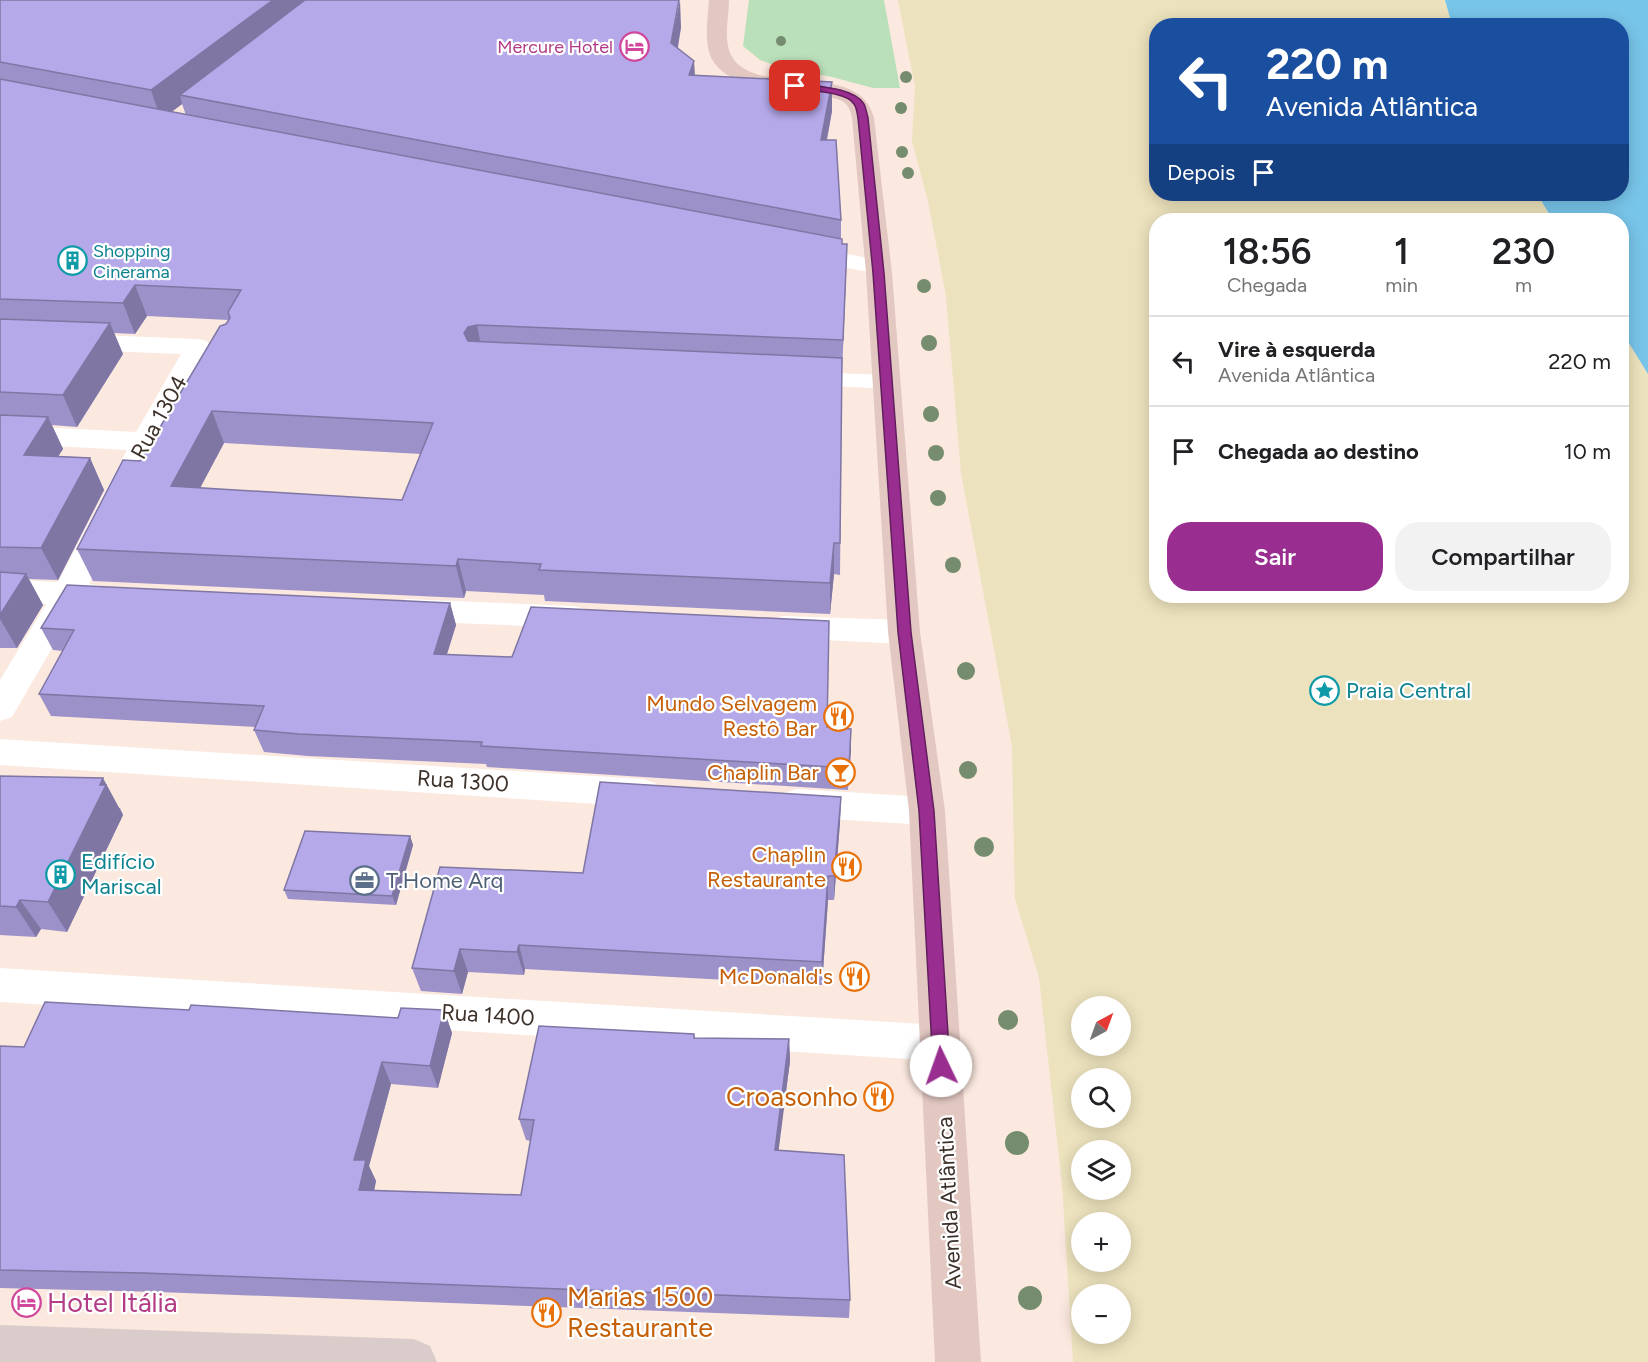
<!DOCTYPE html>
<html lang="pt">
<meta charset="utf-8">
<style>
:root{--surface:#fff;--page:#f2f2f2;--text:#202124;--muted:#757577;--line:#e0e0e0;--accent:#992e90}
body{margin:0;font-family:Figtree,sans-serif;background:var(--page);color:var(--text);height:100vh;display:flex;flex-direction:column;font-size:22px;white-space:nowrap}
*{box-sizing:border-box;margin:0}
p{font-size:20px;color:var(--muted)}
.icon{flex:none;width:33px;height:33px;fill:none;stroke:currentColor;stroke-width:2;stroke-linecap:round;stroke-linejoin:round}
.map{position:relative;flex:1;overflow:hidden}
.details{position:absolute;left:1149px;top:213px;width:480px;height:390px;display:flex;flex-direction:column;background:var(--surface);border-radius:24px;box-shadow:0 3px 15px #0003}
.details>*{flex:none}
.top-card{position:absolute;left:1149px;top:18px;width:480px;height:183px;border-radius:24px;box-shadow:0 3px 15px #0003;background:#1a4fa0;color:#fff;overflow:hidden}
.needle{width:39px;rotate:41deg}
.controls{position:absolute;left:1071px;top:996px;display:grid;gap:12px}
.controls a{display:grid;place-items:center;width:60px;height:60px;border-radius:50%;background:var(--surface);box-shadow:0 3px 15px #0003;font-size:30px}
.pin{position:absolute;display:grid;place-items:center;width:51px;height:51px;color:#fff;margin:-26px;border-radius:12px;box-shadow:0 3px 9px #0006}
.me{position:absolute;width:66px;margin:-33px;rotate:357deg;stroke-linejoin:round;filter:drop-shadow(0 0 4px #0008)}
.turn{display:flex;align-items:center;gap:21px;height:126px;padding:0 18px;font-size:27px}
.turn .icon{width:78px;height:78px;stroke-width:2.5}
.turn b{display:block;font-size:42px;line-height:51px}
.then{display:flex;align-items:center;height:57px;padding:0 18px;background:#0003;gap:12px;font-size:22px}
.eta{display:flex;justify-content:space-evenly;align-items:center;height:102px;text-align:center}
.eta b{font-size:36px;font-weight:600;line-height:42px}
.cta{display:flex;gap:12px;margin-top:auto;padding:12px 18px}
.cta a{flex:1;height:69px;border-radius:24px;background:var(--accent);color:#fff;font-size:24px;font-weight:600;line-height:69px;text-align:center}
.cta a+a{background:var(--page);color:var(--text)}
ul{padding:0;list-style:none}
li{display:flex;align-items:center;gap:18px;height:90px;padding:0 18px;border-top:2px solid var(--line)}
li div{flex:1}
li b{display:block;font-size:22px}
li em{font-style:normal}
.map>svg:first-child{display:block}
</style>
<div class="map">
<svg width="1648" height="1362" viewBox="0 0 1648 1362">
<rect width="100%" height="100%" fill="#fbe8de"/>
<!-- green -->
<path fill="#bae0ba" d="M749,0H884L900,88H873L832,77L777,66L760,60L743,46Z"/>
<!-- sand -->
<path fill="#ece2bd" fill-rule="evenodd" d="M898,0H1445L1452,25L1156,26V194H1537L1553,220H1156V596H1622V332L1648,374V1362H1073L1062,1184L1039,977L1015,899L1012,746L961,473L946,296L928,201L912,141L915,87ZM1082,1006H1120V1046H1082ZM1082,1078H1120V1118H1082ZM1082,1150H1120V1190H1082ZM1082,1222H1120V1262H1082ZM1082,1294H1120V1334H1082Z"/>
<!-- water -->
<path fill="#78c5ea" d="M1445,0H1648V374L1622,332V220H1553L1537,194H1622V26L1452,25Z"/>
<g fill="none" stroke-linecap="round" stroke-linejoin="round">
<!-- lane -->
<path fill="#fff" fill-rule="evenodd" d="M807,372L887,375L895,377L898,382L895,387L887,389L799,384L796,379L799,374Z"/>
<!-- street -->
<g fill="#fff" fill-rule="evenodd">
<path d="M803,245L887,262L890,267L887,272L878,274L794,257L791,252L794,247Z"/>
<path d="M0,331L198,339L207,341L211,347L159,442L89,584L117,588L122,596L117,604L106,607L77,605L12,717L0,721V680L46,604L0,601V579L58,582L127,450L0,443V425L136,432L181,354L0,347Z"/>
<path d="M406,599L574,606L585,609L590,617L585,625L574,628L406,621L395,618L390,610L395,602Z"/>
<path d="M784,616L904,620L915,624L920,632L915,640L904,644L784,638L773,635L768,627L773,619Z"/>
<path d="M0,739L643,779L655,783L661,793L655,803L643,807L0,765Z"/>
<path d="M797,789L927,797L940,801L945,811L940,821L927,825L797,817L784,813L779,803L784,793Z"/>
<path d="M0,968L940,1025L954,1030L960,1043L954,1056L940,1061L0,1002Z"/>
</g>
<!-- secondary -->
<path fill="#daccca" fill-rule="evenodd" d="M0,1325L414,1339L430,1346L437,1362H0Z"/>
<!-- primary -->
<path fill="#e3c8c2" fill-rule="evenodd" d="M709,0H729C729,17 723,39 731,55C754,100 860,58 874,118L892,273L920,632L945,811L981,1362H935L909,811L888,632L866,273L852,118C851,114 850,109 847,105C839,96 823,97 812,96C782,92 723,88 710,55C704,38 708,18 709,0Z"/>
</g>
<!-- trees -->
<g fill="#758d6e">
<circle cx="781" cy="41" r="5"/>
<circle cx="906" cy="77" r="6"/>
<circle cx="901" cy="108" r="6"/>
<circle cx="902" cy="152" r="6"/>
<circle cx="908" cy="173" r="6"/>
<circle cx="924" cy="286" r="7"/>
<circle cx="929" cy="343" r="8"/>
<circle cx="931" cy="414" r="8"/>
<circle cx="936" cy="453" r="8"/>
<circle cx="938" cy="498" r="8"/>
<circle cx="953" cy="565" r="8"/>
<circle cx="966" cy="671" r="9"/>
<circle cx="968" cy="770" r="9"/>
<circle cx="984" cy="847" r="10"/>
<circle cx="1008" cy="1020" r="10"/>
<circle cx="1017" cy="1143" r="12"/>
<circle cx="1030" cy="1298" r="12"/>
</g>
<!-- wall -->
<g fill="#9c91c9" fill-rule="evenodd">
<path d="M0,0L681,27L678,48L695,76L832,82V111L827,140L841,220V238L846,275L842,371L840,575L834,574L830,614L545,601L544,595L466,591L464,598L93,581L77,549L140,461L229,320L147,316L135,334L114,333L123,354L77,427L52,425L63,449L58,456L90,458L104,490L58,580L29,579L43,605L17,648H0ZM182,104L186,115L171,112ZM224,443L421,454L402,500L200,488Z"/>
<path d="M450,603L456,625L447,654L827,727L851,729L848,790L487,767L486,764L308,756L264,752L254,730L256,727L51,716L39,694L63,651L53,650L41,628Z"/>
<path d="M0,776L120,808L123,815L67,932L41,929L36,937L0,935Z"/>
<path d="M841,797L840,822L834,900H828L822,985L525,969L524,975L468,972L462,994L421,991L412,968L583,873Z"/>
<path d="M410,836L413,845L396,905L288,899L284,890Z"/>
<path d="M189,1010L398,1018L444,1010L452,1033L438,1088L391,1084L369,1166L376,1181L374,1191L521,1195L531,1141L526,1140L519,1119L694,1034L695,1038L789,1039L790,1061L778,1150L850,1300L849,1318L159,1292L0,1288V1046L24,1047Z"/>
</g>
<!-- shaded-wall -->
<g fill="#7f76a4">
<path d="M273,0H317L180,95L182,104L161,120L151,90Z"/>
<path d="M680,0L681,27L673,72L671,43Z"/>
<path d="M694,61L696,90L689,75Z"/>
<path d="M832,82V111L821,170V140Z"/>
<path d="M847,244L846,275L842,371L843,340Z"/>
<path d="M135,285L147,316L135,334L123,303Z"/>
<path d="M110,323L123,354L77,427L63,395Z"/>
<path d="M477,325L483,356L474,358L464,333L468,327Z"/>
<path d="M212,411L224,443L184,518L171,486Z"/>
<path d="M48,417L63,449L39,486L24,455Z"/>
<path d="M90,458L104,490L58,580L41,548Z"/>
<path d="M834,543V574L830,614V583Z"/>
<path d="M458,559L466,591L464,598L456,566Z"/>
<path d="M26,574L43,605L17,648L0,619V615Z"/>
<path d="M450,603L456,625L440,676L434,654Z"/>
<path d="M851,729V750L848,790L849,768Z"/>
<path d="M103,778L123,815L67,932L48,902Z"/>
<path d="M841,797L840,822L834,900V876Z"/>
<path d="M410,836L413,845L396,905L392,896Z"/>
<path d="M828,876V900L822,985V962Z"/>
<path d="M20,900L41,929L36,937L16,907Z"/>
<path d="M519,945L525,969L524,975L517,952Z"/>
<path d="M460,949L468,972L462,994L454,971Z"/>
<path d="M444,1010L452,1033L438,1088L430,1066Z"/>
<path d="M789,1039L790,1061L776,1171L775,1150Z"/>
<path d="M382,1062L391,1084L369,1166L376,1181L370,1210L359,1190L354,1160Z"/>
</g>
<!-- building -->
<g fill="#b5a9ea" stroke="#7f76a4" stroke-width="1.5" fill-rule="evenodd">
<path d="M0,0H273L151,90L0,62Z"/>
<path d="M305,0H679L671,43L694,61L689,75L832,82L821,140H836L841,220L180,95Z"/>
<path d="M0,79L842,239V244H847L843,340L477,325L468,327L464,333L468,341L842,358L840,543H834L830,583L539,570L541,564L458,559L456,566L77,549L123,460L140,461L220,326L226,324L230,318L228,312L241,290L135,285L123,303L0,299ZM212,411L433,423L402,500L171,486Z"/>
<path d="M0,319L110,323L63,395L0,392Z"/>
<path d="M0,415L48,417L24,455L90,458L41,548L0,547Z"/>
<path d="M0,572L26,574L0,615Z"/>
<path d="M67,585L450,603L434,654L512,657L531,607L829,621L827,727L851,729L849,768L481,746L482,742L299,734L254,730L264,706L39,694L74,630L41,628Z"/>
<path d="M0,776L103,778L100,785H106L48,902L20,900L16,907L0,906Z"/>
<path d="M600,782L841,797L834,876H828L822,962L519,945L517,952L460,949L454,971L412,968L440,867L583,873Z"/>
<path d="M305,831L410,836L392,896L284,890Z"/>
<path d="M45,1002L189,1010L191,1005L398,1018L401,1008L444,1010L430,1066L382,1062L354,1160H366L359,1190L521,1195L534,1120L519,1119L539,1026L694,1034V1038L789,1039L775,1150L844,1155L850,1300L143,1273L0,1270V1046L24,1047Z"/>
</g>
<!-- route -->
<path fill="#992e90" stroke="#631e5e" stroke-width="1.5" d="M795,83C813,86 854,87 864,104C866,108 867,114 868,118L884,273L911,632L934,811L950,1066L947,1072L941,1074L935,1072L933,1066L919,811L898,632L873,273L858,118C857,113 857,108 854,104C846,91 806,91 792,88L790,86Z"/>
<!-- icons -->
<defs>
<symbol id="hotel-ring" viewBox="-11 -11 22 22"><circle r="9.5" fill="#fff" stroke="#d1479c" stroke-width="1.5"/><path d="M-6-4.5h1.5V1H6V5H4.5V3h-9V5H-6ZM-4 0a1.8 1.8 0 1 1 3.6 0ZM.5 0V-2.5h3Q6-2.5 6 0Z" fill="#d1479c"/></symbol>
<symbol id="building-ring" viewBox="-11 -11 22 22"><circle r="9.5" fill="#fff" stroke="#0f9aa8" stroke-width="1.5"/><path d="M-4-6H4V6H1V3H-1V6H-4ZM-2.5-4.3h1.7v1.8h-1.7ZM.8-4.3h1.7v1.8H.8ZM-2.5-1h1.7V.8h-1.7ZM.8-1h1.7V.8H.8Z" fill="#0f9aa8"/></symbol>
<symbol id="sight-ring" viewBox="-11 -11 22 22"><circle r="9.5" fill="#fff" stroke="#0f9aa8" stroke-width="1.5"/><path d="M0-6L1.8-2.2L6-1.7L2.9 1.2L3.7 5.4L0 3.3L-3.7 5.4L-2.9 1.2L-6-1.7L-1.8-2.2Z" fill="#0f9aa8"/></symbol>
<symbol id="restaurant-ring" viewBox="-11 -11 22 22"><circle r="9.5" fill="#fff" stroke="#e8710a" stroke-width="1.5"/><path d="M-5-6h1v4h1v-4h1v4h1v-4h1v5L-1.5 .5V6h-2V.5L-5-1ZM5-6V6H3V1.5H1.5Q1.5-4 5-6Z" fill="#e8710a"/></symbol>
<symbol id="bar-ring" viewBox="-11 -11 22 22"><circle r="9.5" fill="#fff" stroke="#e8710a" stroke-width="1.5"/><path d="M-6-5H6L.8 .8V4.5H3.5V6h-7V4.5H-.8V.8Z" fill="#e8710a"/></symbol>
<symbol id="office-ring" viewBox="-11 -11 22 22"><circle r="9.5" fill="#fff" stroke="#5c6f8a" stroke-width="1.5"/><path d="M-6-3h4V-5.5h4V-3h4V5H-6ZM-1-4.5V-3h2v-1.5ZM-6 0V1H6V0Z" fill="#5c6f8a"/></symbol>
</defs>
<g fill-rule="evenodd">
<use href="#hotel-ring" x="618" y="30" width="33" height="33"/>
<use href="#building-ring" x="56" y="244" width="33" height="33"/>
<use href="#sight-ring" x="1308" y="674" width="33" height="33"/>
<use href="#restaurant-ring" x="822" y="700" width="33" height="33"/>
<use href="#bar-ring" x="824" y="756" width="33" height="33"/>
<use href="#restaurant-ring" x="830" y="850" width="33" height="33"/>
<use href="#building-ring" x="44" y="858" width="33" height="33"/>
<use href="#office-ring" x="348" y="864" width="33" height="33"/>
<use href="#restaurant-ring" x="838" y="960" width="33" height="33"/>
<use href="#restaurant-ring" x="862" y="1080" width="33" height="33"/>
<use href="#hotel-ring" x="10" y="1286" width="33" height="33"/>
<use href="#restaurant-ring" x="530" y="1296" width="33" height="33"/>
</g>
<g text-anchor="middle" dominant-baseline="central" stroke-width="4.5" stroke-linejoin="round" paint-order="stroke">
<!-- far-hotel labels -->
<g font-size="18" fill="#b23c85" stroke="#fff" text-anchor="end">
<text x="613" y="47">Mercure Hotel</text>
</g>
<!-- far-culture labels -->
<g font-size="18" fill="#0d838f" stroke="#fff" text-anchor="start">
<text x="93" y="251">Shopping<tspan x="93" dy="21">Cinerama</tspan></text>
</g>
<!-- street labels -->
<g font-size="22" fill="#3d312a" stroke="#fff">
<text transform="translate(159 417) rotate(-61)">Rua 1304</text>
<text transform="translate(463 781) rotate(4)">Rua 1300</text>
<text transform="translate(488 1015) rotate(4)">Rua 1400</text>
<text transform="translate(949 1203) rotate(-93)">Avenida Atlântica</text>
</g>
<!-- culture labels -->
<g font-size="22" fill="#0d838f" stroke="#fff" text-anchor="start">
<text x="1346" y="690">Praia Central</text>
<text x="81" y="861">Edifício<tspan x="81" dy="25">Mariscal</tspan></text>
</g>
<!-- food labels -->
<g font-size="22" fill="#c56008" stroke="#fff" text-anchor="end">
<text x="817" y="703">Mundo Selvagem<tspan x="817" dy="25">Restô Bar</tspan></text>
<text x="819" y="772">Chaplin Bar</text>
<text x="826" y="854">Chaplin<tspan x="826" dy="25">Restaurante</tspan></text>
<text x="833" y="976">McDonald's</text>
</g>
<!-- service labels -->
<g font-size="22" fill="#4e5e75" stroke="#fff" text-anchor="start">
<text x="386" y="880">T.Home Arq</text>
</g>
<!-- near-food labels -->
<g font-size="27" fill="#c56008" stroke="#fff" text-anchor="end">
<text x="858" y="1096">Croasonho</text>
<text x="567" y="1296" text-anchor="start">Marias 1500<tspan x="567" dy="31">Restaurante</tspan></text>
</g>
<!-- near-hotel labels -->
<g font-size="27" fill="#b23c85" stroke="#fff" text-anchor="start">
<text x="47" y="1302">Hotel Itália</text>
</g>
</g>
</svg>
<div class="controls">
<a><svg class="needle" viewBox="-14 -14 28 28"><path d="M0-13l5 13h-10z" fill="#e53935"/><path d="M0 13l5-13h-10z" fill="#757577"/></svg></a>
<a><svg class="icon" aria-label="search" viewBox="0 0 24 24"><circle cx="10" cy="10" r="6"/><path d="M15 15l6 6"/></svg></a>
<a><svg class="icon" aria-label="layers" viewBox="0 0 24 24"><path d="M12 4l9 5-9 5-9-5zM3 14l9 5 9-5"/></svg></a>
<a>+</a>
<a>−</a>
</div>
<div class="pin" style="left:795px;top:86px;background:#d93025"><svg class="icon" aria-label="arrive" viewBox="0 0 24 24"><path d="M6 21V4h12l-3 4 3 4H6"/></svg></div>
<svg class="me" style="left:941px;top:1066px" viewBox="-20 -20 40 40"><circle r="19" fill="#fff"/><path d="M0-13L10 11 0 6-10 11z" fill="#992e90"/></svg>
<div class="top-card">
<div class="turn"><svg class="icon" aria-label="left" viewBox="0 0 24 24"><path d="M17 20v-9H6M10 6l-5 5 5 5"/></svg><div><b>220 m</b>Avenida Atlântica</div></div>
<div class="then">Depois<svg class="icon" aria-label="arrive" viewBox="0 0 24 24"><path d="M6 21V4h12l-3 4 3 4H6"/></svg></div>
</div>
<section class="details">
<div class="eta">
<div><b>18:56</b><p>Chegada</p></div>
<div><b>1</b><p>min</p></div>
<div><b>230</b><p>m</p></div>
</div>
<ul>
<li><svg class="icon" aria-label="left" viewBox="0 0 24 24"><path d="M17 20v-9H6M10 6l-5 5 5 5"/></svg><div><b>Vire à esquerda</b><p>Avenida Atlântica</p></div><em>220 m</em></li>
<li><svg class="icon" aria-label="arrive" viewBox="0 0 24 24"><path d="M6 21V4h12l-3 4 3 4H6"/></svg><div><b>Chegada ao destino</b></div><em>10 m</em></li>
</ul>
<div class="cta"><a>Sair</a><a>Compartilhar</a></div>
</section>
</div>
